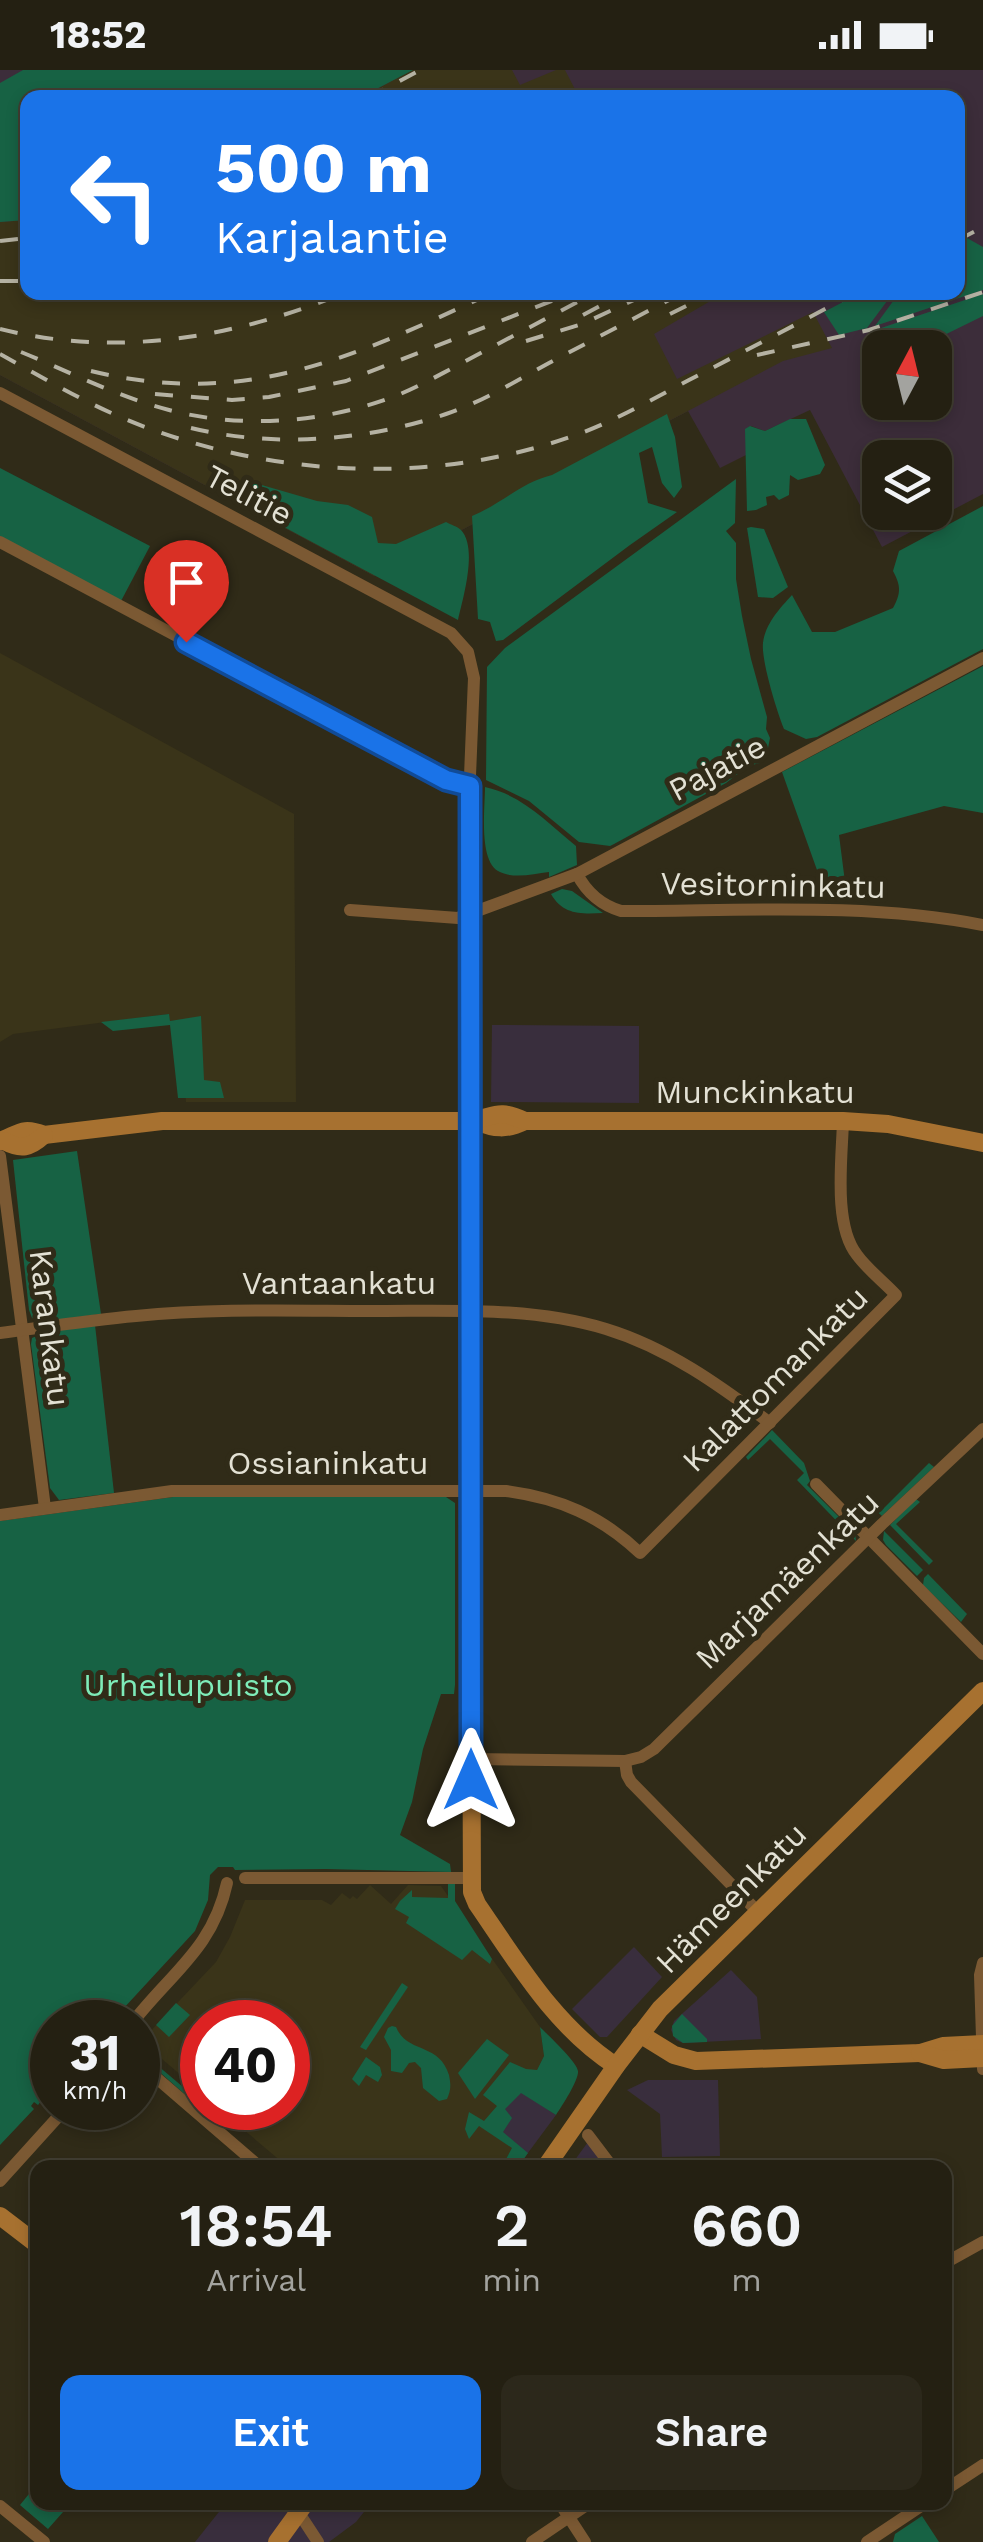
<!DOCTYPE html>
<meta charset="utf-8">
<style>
:root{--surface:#242012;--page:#2c281b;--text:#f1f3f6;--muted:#a3a39f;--line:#413e32;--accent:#1a73e8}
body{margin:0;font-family:"Work Sans",sans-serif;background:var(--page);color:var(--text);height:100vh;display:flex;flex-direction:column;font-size:38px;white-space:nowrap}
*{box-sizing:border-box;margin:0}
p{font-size:32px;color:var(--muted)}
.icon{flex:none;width:55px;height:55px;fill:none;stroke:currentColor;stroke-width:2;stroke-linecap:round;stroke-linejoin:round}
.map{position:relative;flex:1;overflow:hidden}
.drawer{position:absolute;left:30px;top:2090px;width:922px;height:350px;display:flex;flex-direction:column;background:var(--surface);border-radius:20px;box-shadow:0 5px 15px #0003,0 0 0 2px var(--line)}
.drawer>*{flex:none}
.top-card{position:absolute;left:20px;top:20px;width:945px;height:210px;border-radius:20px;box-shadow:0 5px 15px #0003,0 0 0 2px var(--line);background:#1a73e8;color:#fff;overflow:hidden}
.needle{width:65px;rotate:7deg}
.buttons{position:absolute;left:862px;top:260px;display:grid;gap:20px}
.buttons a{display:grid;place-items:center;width:90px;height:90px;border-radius:20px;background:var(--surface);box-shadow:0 5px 15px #0003,0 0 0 2px var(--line);font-size:50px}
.speed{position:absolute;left:30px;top:1930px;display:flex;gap:20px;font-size:50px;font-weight:700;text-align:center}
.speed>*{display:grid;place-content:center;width:130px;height:130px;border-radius:50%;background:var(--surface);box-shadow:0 5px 15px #0003,0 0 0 2px var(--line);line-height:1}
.speed small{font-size:25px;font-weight:400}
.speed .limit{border:15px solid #d22;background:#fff;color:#111}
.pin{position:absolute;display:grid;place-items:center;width:85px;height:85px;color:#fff;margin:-102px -42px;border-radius:50% 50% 50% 0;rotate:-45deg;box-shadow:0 0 10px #0007}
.pin .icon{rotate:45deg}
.me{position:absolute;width:110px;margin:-55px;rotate:0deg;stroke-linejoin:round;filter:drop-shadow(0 0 8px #0008)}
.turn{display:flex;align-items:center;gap:35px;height:210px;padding:0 30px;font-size:45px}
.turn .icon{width:130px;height:130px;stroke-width:2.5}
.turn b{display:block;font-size:70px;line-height:85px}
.eta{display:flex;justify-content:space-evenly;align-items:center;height:170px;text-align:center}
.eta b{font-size:60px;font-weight:600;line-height:70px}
.button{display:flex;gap:20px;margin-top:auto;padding:20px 30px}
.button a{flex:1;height:115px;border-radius:20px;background:var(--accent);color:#fff;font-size:40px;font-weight:600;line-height:115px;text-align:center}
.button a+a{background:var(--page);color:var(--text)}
.status{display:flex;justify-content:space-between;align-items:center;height:70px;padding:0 50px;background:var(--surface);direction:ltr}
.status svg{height:28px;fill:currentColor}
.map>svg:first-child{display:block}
</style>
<div class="status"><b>18:52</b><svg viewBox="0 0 49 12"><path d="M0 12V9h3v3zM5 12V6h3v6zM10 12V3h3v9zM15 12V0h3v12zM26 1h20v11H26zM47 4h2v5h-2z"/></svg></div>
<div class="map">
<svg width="983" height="2472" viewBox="0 0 983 2472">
<rect width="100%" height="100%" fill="#302b18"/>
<!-- commercial -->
<g fill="#392e3d">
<path d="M492,955L639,956V1033L491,1032Z"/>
<path d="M634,1877L662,1907L607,1967H600L572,1939Z"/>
<path d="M731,1900L757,1927L761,1969L683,1973L676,1970L671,1960L674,1951Z"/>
<path d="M648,2010H718L720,2086L662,2087L660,2044L627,2020Z"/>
<path d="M516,2018L556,2045L522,2091L483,2058Z"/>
<path d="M588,2072L607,2098H569Z"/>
<path d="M226,2433L237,2441L244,2433H371L356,2452L329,2472H195Z"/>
</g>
<!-- industrial -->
<path fill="#3c2d3a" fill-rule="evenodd" d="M0,0H983V424L882,477L810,340L765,361L751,356L746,359V385L720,398L688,341L374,506L0,305ZM28,28H958V222H28ZM880,278H935V332H880ZM880,388H935V442H880Z"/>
<!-- built -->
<g fill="#3a3419">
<path d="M412,0H512L520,15L556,0H565L579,27L360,28Z"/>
<path d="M27,150L28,222L724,223L654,264L677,309L813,242L832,278L783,291L374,506L0,305V152Z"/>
<path d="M0,583L294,744L296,1032H186L179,950L170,951L168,944L13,964L0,972Z"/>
<path d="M370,1815L391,1834L408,1815L441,1816L540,1957L544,1986L537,2000L516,2018L483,2058L513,2078L501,2097L289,2098L237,2054L243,2046L234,2038H288V1952H202V2023L149,1978L152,1973L145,1967L216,1892L230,1867L245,1830H322L331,1835L342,1823L350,1829L353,1826L357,1829Z"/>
</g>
<!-- green -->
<g fill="#176244">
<path d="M23,0H413L361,27L28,28L27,150L0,152V13Z"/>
<path d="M967,168L983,177V220L875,256L899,223L958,222V172Z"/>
<path d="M862,222L893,223L867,258L839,265L824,242Z"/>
<path d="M983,224V246L926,274L917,277L880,278V283L862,279L872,261Z"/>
<path d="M667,344L675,367L682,417L674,428L662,413L652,377L639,383L648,433L677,442L630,475L503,570L496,571L490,552L478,549L472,446C501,434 522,412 552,405Z"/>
<path d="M790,349H806L825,395L820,404L798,410L790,405L789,425L779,430L774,425L766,427L767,435L756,440L747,441L745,359L750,356L765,361Z"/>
<path d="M0,398L150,476L121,531L0,466Z"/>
<path d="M736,409L735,453L726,461L736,473V509L742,546L751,589L767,647L766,659L770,668L767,683L760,693L748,696L726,713L614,774L610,776L579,772L529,731L486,710L487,597L505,578Z"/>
<path d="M245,410L317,431L348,435L372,447L378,473L396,474L446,452C451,455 457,456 461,460C478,478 463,528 458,550L241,434Z"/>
<path d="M983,436V579L817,667L806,669L784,659C777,642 761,590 763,573C765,554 780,538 792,525L812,562H835L893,538C901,523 901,516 893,501L899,481Z"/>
<path d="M751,457L764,459L788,517L773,528L758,527L747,458Z"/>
<path d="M983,596V743L944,736L839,765L845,812L822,814L782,702Z"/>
<path d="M485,717C522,725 547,752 576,776L577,795L549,807V802C533,804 515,809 500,802C478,793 485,738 485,717Z"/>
<path d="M562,819L572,821L603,843C581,844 563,845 551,824Z"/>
<path d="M169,944L170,951L201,946L204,1010L220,1012L224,1028H178L170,955L113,961L101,952Z"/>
<path d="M77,1081L101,1244L41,1252L32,1248L29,1240L13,1090Z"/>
<path d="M95,1255L114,1423L59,1430L50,1418L31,1274L32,1268L46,1262Z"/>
<path d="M772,1360L804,1393L810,1411L807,1415L855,1463L856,1471L797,1410L804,1403L770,1369L748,1390L746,1387Z"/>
<path d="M929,1393L934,1397L882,1446L863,1429L867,1423L883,1439Z"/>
<path d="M173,1427H446L455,1433V1615L454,1624H441L423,1679L412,1732L400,1765L450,1794L451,1802L326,1799L235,1800L233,1797H218L210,1805L208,1830L195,1861L111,1952H52V2018L38,2035L34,2032L31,2036L34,2039L0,2075V1451Z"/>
<path d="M916,1429L920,1432L896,1454L933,1491L929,1495L890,1455Z"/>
<path d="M884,1461L923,1500L917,1506L886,1475L883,1470Z"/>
<path d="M928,1504L967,1544L961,1552L923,1515L924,1508Z"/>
<path d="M448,1814H455V1831L492,1889L490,1894L472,1880L462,1890L406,1853L409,1847L395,1839L400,1831L412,1820V1827L448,1828Z"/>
<path d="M402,1913L408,1917L366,1980L360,1977Z"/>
<path d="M176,1933L190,1945L169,1967L156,1955Z"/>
<path d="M682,1944L707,1969V1972L683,1973L673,1966L672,1956Z"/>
<path d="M392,1956L396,1957C407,1984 439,1972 449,2005C451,2015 451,2020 447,2029L439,2031L423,2018L421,1998L415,1992L409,1993L402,2003L391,2001V1980L384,1967L388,1958Z"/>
<path d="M540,1957C548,1965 577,1992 578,2001C579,2010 562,2036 556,2045L521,2023L505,2039L512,2048L503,2062L528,2083L518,2097H514L506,2089L512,2078L479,2056L469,2069L465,2059L469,2042L484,2051L497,2036L483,2025L510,1992L526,1999L537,2000L544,1986Z"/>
<path d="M487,1969L509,1985L475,2029L458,2003Z"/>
<path d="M138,1979L202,2033V2038H207L216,2045L206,2043L138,1983Z"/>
<path d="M366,1987L380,1997L382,2005L378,2012L366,2005L359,2016L352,2009Z"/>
<path d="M37,2414L38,2432L71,2433L48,2459L20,2435Z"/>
<path d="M922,2446L939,2472H893L895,2464Z"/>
</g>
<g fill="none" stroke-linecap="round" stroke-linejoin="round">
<!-- street -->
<g stroke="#7b5933" stroke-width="12">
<path d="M0,323L451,563L468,582L474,608L469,730V1051"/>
<path d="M0,472L447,710L470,716"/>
<path d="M577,804C587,823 601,835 621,841C741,841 864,832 983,855"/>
<path d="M350,840L458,848L577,804L983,588"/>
<path d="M0,1086L45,1438"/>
<path d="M0,1263C45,1257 91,1250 136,1246C217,1238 298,1241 380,1241C456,1241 532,1237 606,1259C668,1278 719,1315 770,1353"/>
<path d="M816,1414L983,1584"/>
<path d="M0,1445L172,1421H506C559,1428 601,1446 640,1483L896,1225C884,1212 868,1200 857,1185C833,1155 842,1088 843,1051"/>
<path d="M471,1689L625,1691L641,1687L654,1679L882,1454L983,1359"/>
<path d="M625,1691L627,1705L631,1712L758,1842"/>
<path d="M245,1808H471"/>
<path d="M983,1893L980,1905L983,1999"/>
<path d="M133,1952C171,1903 213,1878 227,1813"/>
<path d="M138,1992L261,2098"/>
<path d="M588,2065L613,2098"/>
<path d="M0,2111L66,2038"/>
<path d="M945,2193L983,2172"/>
<path d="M945,2420L983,2395"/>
<path d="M559,2432L585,2472"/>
<path d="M0,2436L44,2472"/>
<path d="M299,2443L318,2472"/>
<path d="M532,2472L591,2432"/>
<path d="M867,2472L927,2432"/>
</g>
<!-- secondary -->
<g stroke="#a77130" stroke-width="18">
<path d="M469,1051L472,1822L477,1834C517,1892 555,1957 616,1996"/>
<path d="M476,1051C494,1059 507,1060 525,1051"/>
<path d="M0,1071C19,1064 22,1056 44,1065L162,1051H469C496,1047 496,1038 525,1051H843L888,1054L983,1073"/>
<path d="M4,1071C21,1080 30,1078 44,1065"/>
<path d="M640,1964L674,1985L696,1991L920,1983L943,1976L983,1974"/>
<path d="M920,1983L944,1990L983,1988"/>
<path d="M545,2098L616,1996L660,1939L983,1621"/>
<path d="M0,2146L38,2175"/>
<path d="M277,2472L306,2432"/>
</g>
<!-- rail -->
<g stroke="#b5b2a3" stroke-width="4" stroke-dasharray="18 18" stroke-linecap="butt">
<path d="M368,28L420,0"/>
<path d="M958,170L983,157"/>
<path d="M0,171L28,168"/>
<path d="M0,211H28"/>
<path d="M670,244L714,222"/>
<path d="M583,245L626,222"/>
<path d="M0,259C117,288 236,268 346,222"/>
<path d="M526,271L582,254L651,222"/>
<path d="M21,282C70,302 118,327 169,340C241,359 323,353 393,327C421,316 448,300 475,286C515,265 555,244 596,222"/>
<path d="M0,284C50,312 101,342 156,361C289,408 440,413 573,366C613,352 651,330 689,310C745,281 801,252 857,222"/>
<path d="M757,285L869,260L983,222"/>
<path d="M91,301C247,339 356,286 494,222"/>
<path d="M155,324L232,330L269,327L346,311L557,229"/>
<path d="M191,358C273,378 366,371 446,344C482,332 516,311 549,293C594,269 639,246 684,222"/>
</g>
</g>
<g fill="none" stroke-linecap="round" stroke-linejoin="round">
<defs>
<path id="route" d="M186,572L446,710L470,716L471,1710"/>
</defs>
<!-- route casing -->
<use href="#route" stroke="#114b97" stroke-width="25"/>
<!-- route -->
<use href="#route" stroke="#1a73e8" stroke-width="18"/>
</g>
<g text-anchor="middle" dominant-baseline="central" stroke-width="10" stroke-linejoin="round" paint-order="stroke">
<!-- street labels -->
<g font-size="32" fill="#e3e1d4" stroke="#302b18">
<text transform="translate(249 425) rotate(28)">Telitie</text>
<text transform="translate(717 698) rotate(-28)">Pajatie</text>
<text transform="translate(773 815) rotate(1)">Vesitorninkatu</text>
<text x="755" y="1022">Munckinkatu</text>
<text x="339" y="1213">Vantaankatu</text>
<text transform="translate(50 1258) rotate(83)">Karankatu</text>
<text transform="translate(775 1309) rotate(-45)">Kalattomankatu</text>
<text x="328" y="1393">Ossianinkatu</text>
<text transform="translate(787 1510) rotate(-44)">Marjamäenkatu</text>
<text transform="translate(731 1828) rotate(-45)">Hämeenkatu</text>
</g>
<!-- park labels -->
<g font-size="32" fill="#7eecb9" stroke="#302b18">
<text x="188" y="1615">Urheilupuisto</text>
</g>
</g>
</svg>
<div class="buttons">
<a><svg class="needle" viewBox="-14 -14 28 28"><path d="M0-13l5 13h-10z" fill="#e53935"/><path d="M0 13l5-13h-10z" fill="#a3a39f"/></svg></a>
<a><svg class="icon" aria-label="layers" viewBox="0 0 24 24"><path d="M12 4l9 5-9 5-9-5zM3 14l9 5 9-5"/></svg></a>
</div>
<div class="speed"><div>31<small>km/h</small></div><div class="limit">40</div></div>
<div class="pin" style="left:186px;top:572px;background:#d93025"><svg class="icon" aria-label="arrive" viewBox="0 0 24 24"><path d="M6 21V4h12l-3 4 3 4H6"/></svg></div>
<svg class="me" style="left:471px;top:1710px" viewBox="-20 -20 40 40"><path d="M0-17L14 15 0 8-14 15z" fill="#1a73e8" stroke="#fff" stroke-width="4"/></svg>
<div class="top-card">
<div class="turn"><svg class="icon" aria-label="left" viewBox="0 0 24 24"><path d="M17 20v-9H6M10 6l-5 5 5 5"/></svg><div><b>500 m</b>Karjalantie</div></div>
</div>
<section class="drawer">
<div class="eta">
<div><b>18:54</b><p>Arrival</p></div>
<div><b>2</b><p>min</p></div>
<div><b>660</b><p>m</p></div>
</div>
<div class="button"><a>Exit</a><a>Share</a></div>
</section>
</div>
